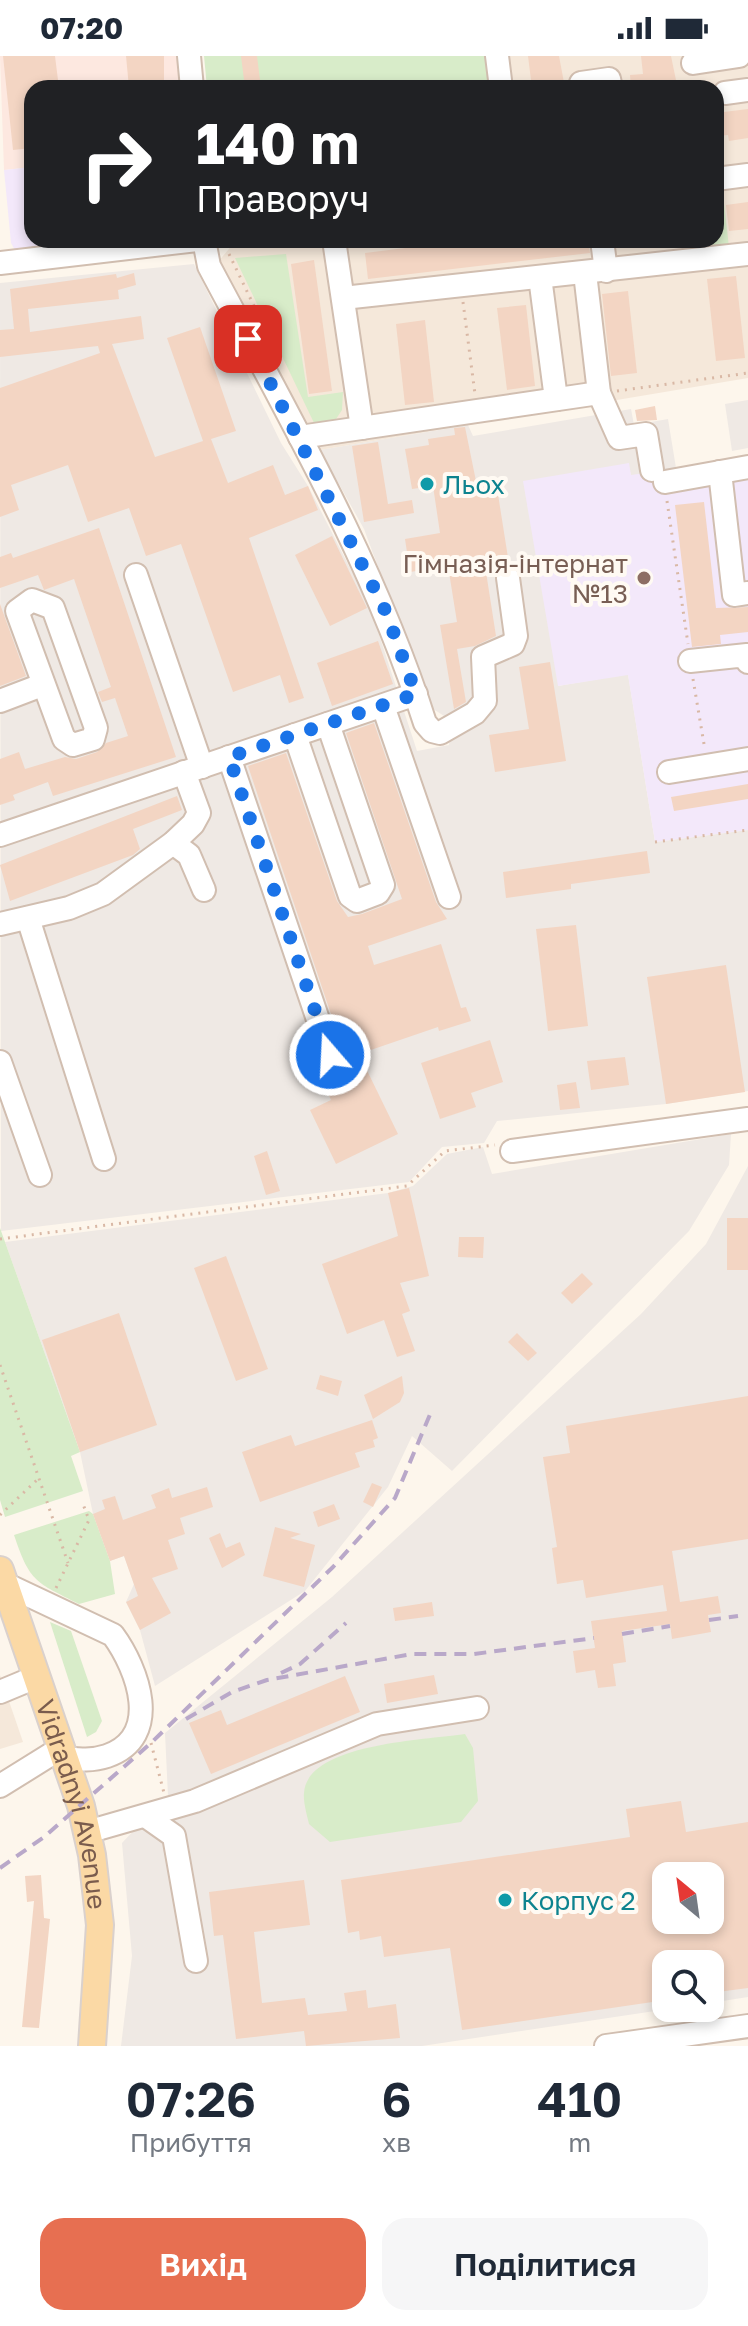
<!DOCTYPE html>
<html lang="uk">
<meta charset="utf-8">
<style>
:root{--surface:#fff;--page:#f6f6f7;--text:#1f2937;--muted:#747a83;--accent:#e76f51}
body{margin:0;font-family:"Golos Text",sans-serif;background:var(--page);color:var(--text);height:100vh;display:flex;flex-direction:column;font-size:30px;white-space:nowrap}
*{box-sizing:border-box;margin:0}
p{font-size:26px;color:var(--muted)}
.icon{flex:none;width:44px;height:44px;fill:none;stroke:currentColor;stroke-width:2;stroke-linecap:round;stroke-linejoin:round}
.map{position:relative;height:1990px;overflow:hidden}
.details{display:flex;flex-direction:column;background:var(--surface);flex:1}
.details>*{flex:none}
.guide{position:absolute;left:24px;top:24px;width:700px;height:168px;border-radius:24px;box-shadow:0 4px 12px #0003;background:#202124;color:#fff;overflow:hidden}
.needle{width:52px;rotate:331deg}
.buttons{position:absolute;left:652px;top:1806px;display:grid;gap:16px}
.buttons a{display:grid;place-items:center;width:72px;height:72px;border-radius:16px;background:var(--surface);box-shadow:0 4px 12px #0003;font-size:40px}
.pin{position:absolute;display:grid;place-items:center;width:68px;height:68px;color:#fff;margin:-34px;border-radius:16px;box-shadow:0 4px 12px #0006}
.me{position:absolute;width:88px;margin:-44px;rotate:341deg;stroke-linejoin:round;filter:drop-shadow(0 0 6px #0008)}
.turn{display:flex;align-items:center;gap:28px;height:168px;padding:0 40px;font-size:36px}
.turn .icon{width:104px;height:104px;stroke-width:2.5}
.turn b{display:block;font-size:56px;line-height:68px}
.eta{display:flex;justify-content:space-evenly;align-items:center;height:136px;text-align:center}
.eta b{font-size:48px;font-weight:600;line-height:56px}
.button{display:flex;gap:16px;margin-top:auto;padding:16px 40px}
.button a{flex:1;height:92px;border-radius:24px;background:var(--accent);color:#fff;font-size:32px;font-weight:600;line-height:92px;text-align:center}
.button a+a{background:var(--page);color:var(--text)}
.status{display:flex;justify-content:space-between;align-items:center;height:56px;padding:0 40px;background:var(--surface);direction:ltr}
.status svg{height:22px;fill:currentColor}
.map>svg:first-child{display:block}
</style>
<div class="status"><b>07:20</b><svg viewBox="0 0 49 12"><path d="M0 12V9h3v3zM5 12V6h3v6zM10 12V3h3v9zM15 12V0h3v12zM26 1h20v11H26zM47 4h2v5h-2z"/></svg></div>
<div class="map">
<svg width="748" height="1990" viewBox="0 0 748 1990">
<rect width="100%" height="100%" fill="#fdf6ec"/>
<!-- residential -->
<g fill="#f5e8da">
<path d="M502,0H748V112L716,116V32H506Z"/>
<path d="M748,124V322L320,394L217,207L234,187L257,184H716V128Z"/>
<path d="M0,1619L23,1686L0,1693Z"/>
</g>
<!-- commercial -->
<path fill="#fde8e0" d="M0,0H184L188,32H32V111L4,114Z"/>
<!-- industrial -->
<g fill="#efe9e4" fill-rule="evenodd">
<path d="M194,208L281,387L308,430L370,551L417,695L449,689L452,665L430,651L364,473L320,394L468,369L473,380L631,353L634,369L668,363L676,412L631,420L628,407L558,630L628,618L655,786L748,774V1035L666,1048L497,1065L484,1087L442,1091L409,1126L1,1175L0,227Z"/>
<path d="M748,344V392L732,395L725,348Z"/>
<path d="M731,1078L729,1109L689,1175L452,1415L412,1380L388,1431L305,1535L155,1630L140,1574L126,1546L134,1528L124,1500L110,1505L93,1458L80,1396L5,1186L388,1137L413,1130L447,1098L483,1091L492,1118Z"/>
<path d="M748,1110V1941L710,1947V1908H666V1952H675L422,1990H121L132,1900L122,1787L138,1770L169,1761L165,1677L332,1541L641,1258L706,1188ZM666,1820H710V1864H666Z"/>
</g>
<!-- education -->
<g fill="#f3e8fa">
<path d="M32,111V184H131L16,196L11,187L4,114Z"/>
<path d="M748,403V774L655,786L628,619L558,630L523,425L629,407L631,419Z"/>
</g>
<!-- green -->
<g fill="#d8ecc9">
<path d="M204,0H486L491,32H207Z"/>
<path d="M724,147L729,191L705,192L704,184H716V148Z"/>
<path d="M286,198L308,341L343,336L342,354L334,366L315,369L235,202Z"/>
<path d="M0,1172L80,1396L71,1400L83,1435L5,1461L0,1444Z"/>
<path d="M89,1455L93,1458L110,1505L115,1538L79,1548C36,1526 30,1527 14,1479Z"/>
<path d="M50,1566L71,1575L102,1665L96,1676L87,1681Z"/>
<path d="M465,1678L473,1692L478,1745L461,1766L330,1786L309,1768C307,1759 303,1746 304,1737C307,1687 427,1684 465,1678Z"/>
</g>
<!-- building -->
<g fill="#f3d5c3" fill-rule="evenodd">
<path d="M3,0H55L59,32H32V92L13,94Z"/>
<path d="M126,0H164V32H129Z"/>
<path d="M241,0H257L261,32H245Z"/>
<path d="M528,0H559L565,32H532Z"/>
<path d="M641,0H671L677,29L631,32L630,19L643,18Z"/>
<path d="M748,53V82L729,85L728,79L716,80V57Z"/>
<path d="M748,146V173L729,175L726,149Z"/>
<path d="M470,184H588L590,197L368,223L365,197Z"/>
<path d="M314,204L332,335L309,338L291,208Z"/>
<path d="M134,217L136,229L118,234L119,243L28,253L30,276L141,260L144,283L112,288L155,401L203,385L167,282L200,271L236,375L211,383L228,427L273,409L285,439L308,430L318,454L249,482L304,642L289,647L280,619L233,636L181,488L146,500L129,452L88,466L68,409L11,429L19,454L0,461V332L100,297L98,290L0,301V274L14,273L10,233L116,218L117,222Z"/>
<path d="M736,220L745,302L716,305L707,223Z"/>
<path d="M628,235L637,317L611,320L602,238Z"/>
<path d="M526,249L535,330L507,334L497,252Z"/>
<path d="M425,264L434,346L405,349L396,268Z"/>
<path d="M655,350L657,364L637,365L635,354Z"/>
<path d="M465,371L478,435L497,432L509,508L486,516L496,580L475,590L457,593L466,646L454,653L440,569L457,566L448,510L410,516L405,483L440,477L433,430L412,433L405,393L429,389L428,383L455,379L454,372Z"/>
<path d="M378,386L388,448L412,444L414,457L364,466L352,390Z"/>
<path d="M704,446L716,552L748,551V576L720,579L721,588L692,591L675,449Z"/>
<path d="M99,472L176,701L53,740L48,726L13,739L15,744L0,749V703L19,696L25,713L65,701L76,703L97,696L106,687L128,680L115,642L102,646L98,636L111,631L74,523L44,534L38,519L0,532V501L11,497L13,502Z"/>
<path d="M332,480L367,552L330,570L295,499Z"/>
<path d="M0,548L26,620L0,630Z"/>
<path d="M378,585L393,628L332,650L317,607Z"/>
<path d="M550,606L566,705L495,716L489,679L529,673L519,611Z"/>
<path d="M374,667L436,846L447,863L368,890L374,909L441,888L461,952L466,951L471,965L439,975L438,971L359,998L398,1078L336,1108L310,1054L331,1044L323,1028L350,1015L248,710L286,697L337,845L348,861L362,858L402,843L346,677Z"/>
<path d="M748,728V743L674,755L671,741Z"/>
<path d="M177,740L182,754L133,773L140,793L133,799L10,845L0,809Z"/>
<path d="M647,795L650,817L571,828V833L506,842L503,816Z"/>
<path d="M576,869L588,970L548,975L536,873Z"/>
<path d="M726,909L745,1036L666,1048L647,921Z"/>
<path d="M490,984L503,1026L471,1037L476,1051L440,1063L421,1007Z"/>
<path d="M625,1001L629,1029L591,1034L587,1005Z"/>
<path d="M576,1026L580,1052L560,1054L557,1029Z"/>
<path d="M267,1095L280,1135L266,1139L254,1100Z"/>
<path d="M409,1132L429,1220L400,1227L410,1255L402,1258L415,1295L397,1301L384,1264L347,1278L322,1208L398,1180L388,1137Z"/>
<rect x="727" y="1162" width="21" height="52"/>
<path d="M459,1181H484L483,1202L458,1201Z"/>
<path d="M226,1200L268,1313L236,1325L194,1212Z"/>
<path d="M582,1217L593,1228L572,1248L561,1237Z"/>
<path d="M119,1257L157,1369L80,1396L42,1284Z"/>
<path d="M517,1277L537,1297L528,1305L508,1286Z"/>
<path d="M320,1319L342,1325L338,1340L316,1333Z"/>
<path d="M402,1320L404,1337L400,1346L373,1363L364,1339Z"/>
<path d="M748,1340V1483L672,1495L680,1546L718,1540L721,1557L708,1559L711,1576L672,1583L670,1568L622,1575L626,1606L613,1608L616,1630L598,1632L595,1614L576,1617L573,1595L595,1592L591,1565L667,1555L663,1529L586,1542L583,1524L557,1528L552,1492L557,1491L543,1401L570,1397L566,1370Z"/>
<path d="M372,1364L378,1382L373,1384L375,1391L355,1397L360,1411L260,1446L242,1396L291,1379L295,1390Z"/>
<path d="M372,1427L382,1431L373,1451L363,1446Z"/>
<path d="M207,1431L213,1451L180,1462L185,1478L168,1484L178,1513L152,1522L171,1557L140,1574L126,1546L138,1540L124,1500L110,1505L93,1458L105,1453L102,1444L115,1440L123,1464L156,1452L151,1439L169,1432L172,1442Z"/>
<path d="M334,1448L340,1463L318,1471L313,1456Z"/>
<path d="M275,1471L301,1478L290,1482L315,1489L304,1531L263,1520Z"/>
<path d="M220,1477L226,1492L240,1486L245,1499L222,1512L209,1482Z"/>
<path d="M432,1546L434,1560L395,1565L393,1552Z"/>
<path d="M434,1619L438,1638L387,1647L384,1628Z"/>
<path d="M345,1620L360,1656L211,1718L189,1667L221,1654L227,1669Z"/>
<path d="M681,1745L686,1776L748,1766V1932L710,1937V1908H666V1944L462,1974L450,1892L384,1901L381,1880L360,1884L359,1875L348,1877L341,1824L630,1781L626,1753ZM666,1820H710V1864H666Z"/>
<path d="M41,1819L44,1862L50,1863L39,1972L22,1971L34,1845L27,1846L25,1820Z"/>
<path d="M304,1824L310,1869L254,1876L262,1947L305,1942L308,1959L347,1955L344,1937L366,1934L368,1952L396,1948L400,1982L306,1990L304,1975L236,1983L223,1879L214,1880L209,1836Z"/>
</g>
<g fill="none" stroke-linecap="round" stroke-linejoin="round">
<defs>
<g id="minor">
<path d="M189,0L192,32"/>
<path d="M497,0L501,32"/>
<path d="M693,7L739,0"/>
<path d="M582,32L581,27L609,23L611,32"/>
<path d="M725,37L748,34"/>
<path d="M716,123L748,119"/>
<path d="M204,184L209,210C288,359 374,507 425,667L432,675L440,677L475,657L485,645L483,601L513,588L516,580L508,522"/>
<path d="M334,184L362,372"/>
<path d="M602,184L606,215"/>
<path d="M0,207L197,184"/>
<path d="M585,217L599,337L619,382L646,378L652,414"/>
<path d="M540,221L556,343"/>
<path d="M343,242L748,198"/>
<path d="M300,381L599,337"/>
<path d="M720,416L734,539L748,537"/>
<path d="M665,426L748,411"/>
<path d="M136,519L202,711"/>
<path d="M32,544L53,552L96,672L93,683L73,689L64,683L17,555Z"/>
<path d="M690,605L747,599L748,606"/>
<path d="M0,645L42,629"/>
<path d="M383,650L449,841"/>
<path d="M295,679L350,840L357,845L378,837L383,829L328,668"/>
<path d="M229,701L330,999"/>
<path d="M669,716L748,703"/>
<path d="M0,779L416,638"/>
<path d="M173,787L189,799L204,834"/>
<path d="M28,862L104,1103"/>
<path d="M0,868L69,852L103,838L173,787L193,768L199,757L184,716"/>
<path d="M0,1006L40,1119"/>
<path d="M512,1095L748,1063"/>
<path d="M5,1528L113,1579C138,1613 163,1681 107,1700C95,1704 77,1705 64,1701"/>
<path d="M0,1636L36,1621"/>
<path d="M0,1730L61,1692"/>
<path d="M147,1761L174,1780L196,1905"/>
<path d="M87,1776L195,1745L377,1668L477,1652"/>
<path d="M606,1990L748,1970"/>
</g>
<g id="major">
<path id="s1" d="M0,1514L81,1750L92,1799L100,1869L92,1990"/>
</g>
</defs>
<!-- minor casing -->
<use href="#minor" stroke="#d1beb0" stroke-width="26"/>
<!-- major casing -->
<use href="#major" stroke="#dad1cd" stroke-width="30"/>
<!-- path -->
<g stroke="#d9b8a5" stroke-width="3" stroke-dasharray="2 6" stroke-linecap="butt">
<path d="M229,198L269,281"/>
<path d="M463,246L475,338"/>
<path d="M617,335L748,317"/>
<path d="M667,445L688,588"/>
<path d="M693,623L705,694"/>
<path d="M655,786L748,774"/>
<path d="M0,1183L407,1130L445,1095L495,1089"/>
<path d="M0,1309L68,1507"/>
<path d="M0,1459L38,1423"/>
<path d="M56,1532L89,1464L83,1448"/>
<path d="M151,1687L164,1737"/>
</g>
<!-- minor -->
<use href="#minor" stroke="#fff" stroke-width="22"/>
<!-- major -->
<use href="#major" stroke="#fbd9a5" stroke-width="26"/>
<!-- rail -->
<g stroke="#b9a8c9" stroke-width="4" stroke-dasharray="12 8" stroke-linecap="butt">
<path d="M709,1564L738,1560"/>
<path d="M622,1578L670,1570"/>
<path d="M281,1617L300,1608L346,1567"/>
<path d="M186,1663L232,1636L267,1624L412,1598H474L594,1582"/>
<path d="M0,1812L44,1781L151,1687L333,1511L395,1442L431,1356"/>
</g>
</g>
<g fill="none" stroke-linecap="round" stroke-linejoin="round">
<!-- route -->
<path stroke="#1a73e8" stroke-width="14" stroke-dasharray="0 25.2" d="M248,283L386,556L416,638L229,701L330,999"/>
</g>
<!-- markers -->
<g fill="#0f9aa8" stroke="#fffaf3" stroke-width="3">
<circle cx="427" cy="428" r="8"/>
<circle cx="505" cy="1844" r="8"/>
</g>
<circle fill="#8d6e63" stroke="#fffaf3" stroke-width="3" cx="644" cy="522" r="8"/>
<g text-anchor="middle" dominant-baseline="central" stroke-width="8" stroke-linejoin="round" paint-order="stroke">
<!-- culture labels -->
<g font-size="26" fill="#0d838f" stroke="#fffaf3" text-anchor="start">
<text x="443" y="428">Льох</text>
<text x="521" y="1844">Корпус 2</text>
</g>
<!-- education labels -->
<g font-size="26" fill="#785e54" stroke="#fffaf3" text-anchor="end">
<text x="628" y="507">Гімназія-інтернат<tspan x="628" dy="30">№13</tspan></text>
</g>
<!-- street labels -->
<g font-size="26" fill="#7a5c4d" stroke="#fffaf3">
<text stroke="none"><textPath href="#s1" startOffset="246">Vidradnyi Avenue</textPath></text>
</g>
</g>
</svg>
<div class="buttons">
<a><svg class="needle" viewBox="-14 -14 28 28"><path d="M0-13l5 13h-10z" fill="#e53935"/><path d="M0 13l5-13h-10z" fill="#747a83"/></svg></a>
<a><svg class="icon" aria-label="search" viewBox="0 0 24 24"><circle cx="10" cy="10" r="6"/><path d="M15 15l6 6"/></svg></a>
</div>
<div class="pin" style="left:248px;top:283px;background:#d93025"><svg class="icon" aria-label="arrive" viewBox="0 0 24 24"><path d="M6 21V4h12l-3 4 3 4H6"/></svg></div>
<svg class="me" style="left:330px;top:999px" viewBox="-20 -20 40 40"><circle r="17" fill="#1a73e8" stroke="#fff" stroke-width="3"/><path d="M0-11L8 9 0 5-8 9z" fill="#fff"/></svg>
<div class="guide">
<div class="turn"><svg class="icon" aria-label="right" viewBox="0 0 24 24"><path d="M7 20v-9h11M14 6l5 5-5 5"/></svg><div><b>140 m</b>Праворуч</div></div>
</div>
</div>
<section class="details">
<div class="eta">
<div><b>07:26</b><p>Прибуття</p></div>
<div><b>6</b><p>хв</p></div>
<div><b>410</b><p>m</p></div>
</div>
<div class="button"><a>Вихід</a><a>Поділитися</a></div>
</section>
